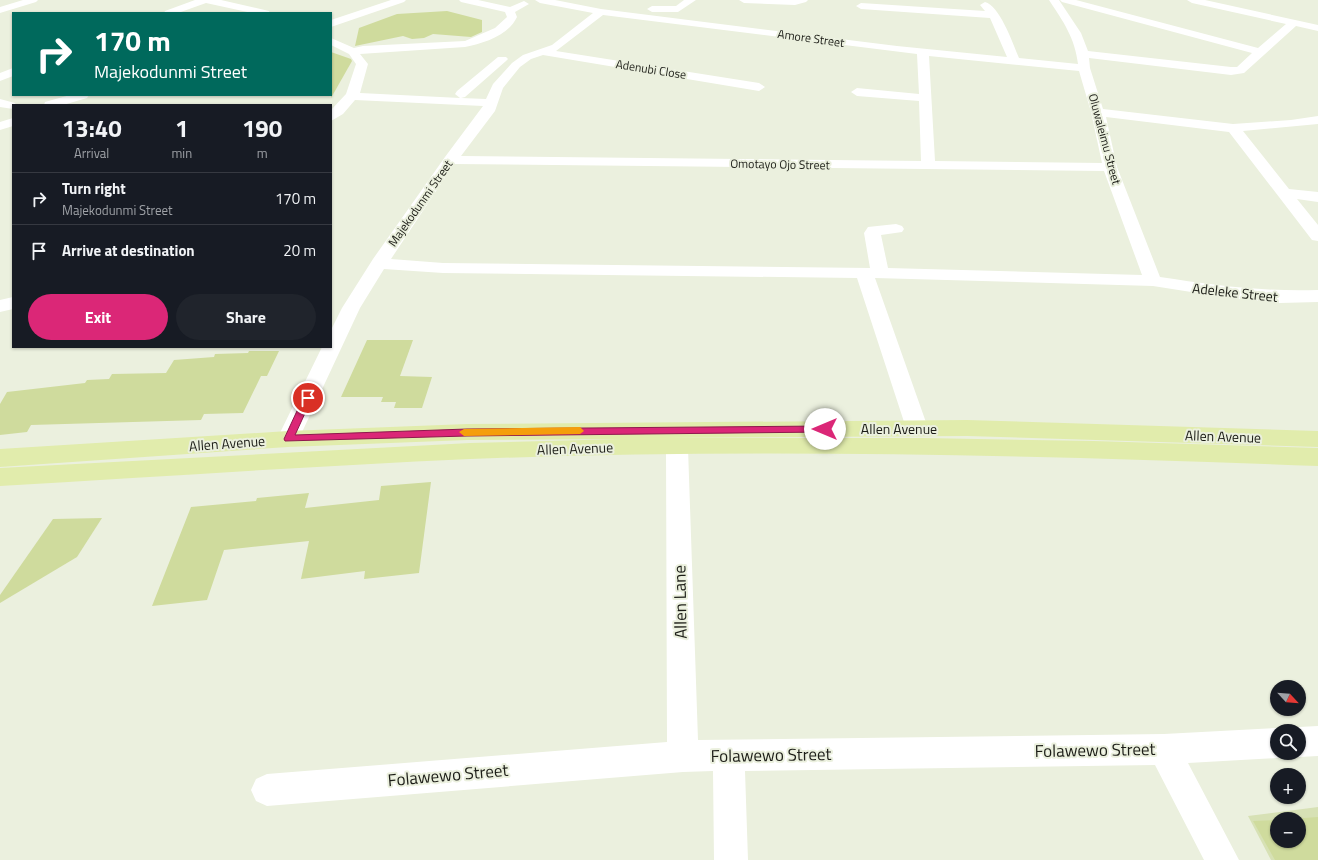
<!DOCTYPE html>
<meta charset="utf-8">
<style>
:root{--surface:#171b24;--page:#20242c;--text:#f1f3f6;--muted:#9ea1a6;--line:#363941;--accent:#db2777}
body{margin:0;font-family:"Titillium Web",sans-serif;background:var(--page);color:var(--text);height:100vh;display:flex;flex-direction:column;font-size:15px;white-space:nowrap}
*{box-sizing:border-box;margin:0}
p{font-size:13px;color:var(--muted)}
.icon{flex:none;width:22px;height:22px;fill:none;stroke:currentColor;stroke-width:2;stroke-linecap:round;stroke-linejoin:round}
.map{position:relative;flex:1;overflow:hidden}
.details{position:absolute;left:12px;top:104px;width:320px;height:244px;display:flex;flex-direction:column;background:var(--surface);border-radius:0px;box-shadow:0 1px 3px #0004}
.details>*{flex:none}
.banner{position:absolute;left:12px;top:12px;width:320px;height:84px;border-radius:0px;box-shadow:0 1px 3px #0004;background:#00695c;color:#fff;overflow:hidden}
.needle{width:26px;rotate:116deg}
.tools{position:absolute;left:1270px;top:680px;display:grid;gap:8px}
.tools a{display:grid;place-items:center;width:36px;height:36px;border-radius:50%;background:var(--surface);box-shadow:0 1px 3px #0004;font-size:20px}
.pin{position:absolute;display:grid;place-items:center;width:34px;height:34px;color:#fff;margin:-17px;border:2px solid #fff;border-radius:50%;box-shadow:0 1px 4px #0007}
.me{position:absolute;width:44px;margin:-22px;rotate:270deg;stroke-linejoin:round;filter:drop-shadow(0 0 3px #0008)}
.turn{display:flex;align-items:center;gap:14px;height:84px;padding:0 16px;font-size:18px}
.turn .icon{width:52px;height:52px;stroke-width:2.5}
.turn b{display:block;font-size:28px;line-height:34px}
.eta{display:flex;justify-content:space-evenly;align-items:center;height:68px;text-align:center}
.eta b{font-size:24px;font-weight:700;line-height:28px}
.action{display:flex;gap:8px;margin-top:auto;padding:8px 16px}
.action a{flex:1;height:46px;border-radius:24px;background:var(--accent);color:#fff;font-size:16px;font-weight:700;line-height:46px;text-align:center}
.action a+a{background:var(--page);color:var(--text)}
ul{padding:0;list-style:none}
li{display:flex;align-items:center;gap:12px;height:52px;padding:0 16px;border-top:1px solid var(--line)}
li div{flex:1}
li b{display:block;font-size:15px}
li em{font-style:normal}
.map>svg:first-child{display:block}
</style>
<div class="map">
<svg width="1318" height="860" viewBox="0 0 1318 860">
<rect width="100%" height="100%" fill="#ebf0de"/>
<!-- green -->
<path fill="#d7e1b5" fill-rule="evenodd" d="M1318,807V860H1271L1248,816ZM1277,819H1299V841H1277Z"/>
<!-- building -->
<g fill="#cfdb9d">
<path d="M447,11L482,20V32L471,37L433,34L424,38L412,39L403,36L355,46L359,28L397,14Z"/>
<path d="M331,52L351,59L352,61L331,98Z"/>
<path d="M367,340H413L400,376L432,377L422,408H394L396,402H381L383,397H341Z"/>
<path d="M249,351H279L267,376H261L243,413L204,414L201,420L31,425L27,432L0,435V404L7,392L85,383L87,380L109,379L112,374L166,373L174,360L214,357L215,354L248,353Z"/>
<path d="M431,482L419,573L364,579L365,571L301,579L309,541L224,550L207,600L152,606L191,507L256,501L257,498L309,493L305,508L379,500L381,486Z"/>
<path d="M102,518L77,557L0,603V595L53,519Z"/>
<path d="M1318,817V860H1275L1253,821L1277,820V841H1299V819H1290Z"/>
</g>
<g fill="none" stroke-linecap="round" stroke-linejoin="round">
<!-- minor -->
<g fill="#fff" fill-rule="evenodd">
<path d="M23,0H38L36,2L0,13V7Z"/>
<path d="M195,0H221L269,11L270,13H252L206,3L178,13H164L165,11Z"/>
<path d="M391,0H406L404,2L331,27V20Z"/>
<path d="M459,0H478L510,7L524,1L529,4L515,12L517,17C508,36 484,43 465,47L360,54L368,64L360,93L460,98L455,94L457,91L498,57H506L508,59L506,61L465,97L461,98L486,99L493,84L512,63L523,55L552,45L593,13L540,3L535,0H555L601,9L897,46L1007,57L990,18L861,9L856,6L861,3L985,11L980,5L985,2C1000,6 1013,44 1019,58L1078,64C1075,38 1063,21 1049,0H1059L1081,33L1088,51L1231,67H1237L1252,53L1062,2L1060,0H1076L1258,48L1286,24L1192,3L1187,0H1205L1318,25V31L1296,26L1244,73L1231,75L1089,58L1090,68L1103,109L1233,124L1291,120L1318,116V124L1243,131L1289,189L1318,192V202L1297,199L1318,225V241L1312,240L1229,132L1106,117L1117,167L1160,277C1213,285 1264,292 1318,290V302L1280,303L1223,297L1153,286L875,278L928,428L925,434L917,436L909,434L906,428L857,278L443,273L384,269L360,308L296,445L288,447L280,445L277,439L322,347H331V330L342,308L373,259L445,157L483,106L355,100L343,114L331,121V110L346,94L356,64L349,54L331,45V38L354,48L363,46L465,41L495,28L507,17L505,12L461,2ZM603,15L917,54L919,94L857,88L851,92L857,96L919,101L921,161L461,156L495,111L503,88L520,67L531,59L543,55L759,91L765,87L759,83L556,51ZM929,56L1079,71L1091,112L1102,163L935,161ZM454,164L1104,171L1142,275L888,268L881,235L902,232L904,229L902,226L896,224L868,227L864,233L870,268L443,263L391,259Z"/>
<path d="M684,0H696L678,12H652L647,9L652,6H676Z"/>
<path d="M739,0H808L806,2L795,5L744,3Z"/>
<path d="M13,68V76L0,81V73Z"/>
<path d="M70,95H89L87,98L63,105H44L45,102Z"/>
<path d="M0,99L15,103L16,105H13V109L0,107Z"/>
<path d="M13,118V126L0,130V122Z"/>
<path d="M13,297V309L0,312V300Z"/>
<path d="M677,440L685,442L688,448L698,740L1164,734L1277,728L1285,731H1277V753H1288L1277,758L1188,763L1239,860H1204L1155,765L745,771L748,860H714L713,771L683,772L267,806L256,801L251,790L256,779L267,774L667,742L666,448L669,442Z"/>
<path d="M1318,726V756L1299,757L1288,753H1299V731H1288L1299,727Z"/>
</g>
<!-- major -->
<path fill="#e1ecac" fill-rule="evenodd" d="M967,420L1318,431V447L967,436L661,438H923L1094,441L1318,448V466C1036,455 752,448 470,459C313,466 157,477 0,486V468L470,443L622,439L467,440L288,447L0,467V449L288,431L467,424Z"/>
</g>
<!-- route -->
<path fill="#db2777" stroke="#8e194d" d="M308,395L312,398L295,435L467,429L825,426L829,429L825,432L467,436L285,441L284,439L303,398Z"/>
<!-- slow -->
<path fill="#f59e0b" d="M580,427L584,431L580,434L464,436L459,432L464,429Z"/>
<g text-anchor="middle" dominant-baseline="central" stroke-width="4" stroke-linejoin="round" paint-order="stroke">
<!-- far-street labels -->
<g font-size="12" fill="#1c1d17" stroke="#ebf0de">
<text transform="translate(811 38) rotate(8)">Amore Street</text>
<text transform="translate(651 69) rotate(9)">Adenubi Close</text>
<text transform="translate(1105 139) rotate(75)">Oluwaleimu Street</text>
<text transform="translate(780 164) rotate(1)">Omotayo Ojo Street</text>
<text transform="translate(420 203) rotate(-55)">Majekodunmi Street</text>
</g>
<!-- street labels -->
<g font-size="14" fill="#1c1d17" stroke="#ebf0de">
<text transform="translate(1235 292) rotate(6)">Adeleke Street</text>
<text x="899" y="428">Allen Avenue</text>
<text transform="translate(1223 436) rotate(2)">Allen Avenue</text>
<text transform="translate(227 443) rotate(-4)">Allen Avenue</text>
<text transform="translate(575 448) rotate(-2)">Allen Avenue</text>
</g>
<!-- near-street labels -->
<g font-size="17" fill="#1c1d17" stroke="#ebf0de">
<text transform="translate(680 602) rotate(-91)">Allen Lane</text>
<text transform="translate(1095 750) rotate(-1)">Folawewo Street</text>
<text transform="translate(771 755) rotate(-1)">Folawewo Street</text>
<text transform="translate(448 775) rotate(-5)">Folawewo Street</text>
</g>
</g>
</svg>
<div class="tools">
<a><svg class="needle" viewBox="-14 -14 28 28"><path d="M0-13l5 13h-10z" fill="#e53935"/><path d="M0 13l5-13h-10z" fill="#9ea1a6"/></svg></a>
<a><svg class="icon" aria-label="search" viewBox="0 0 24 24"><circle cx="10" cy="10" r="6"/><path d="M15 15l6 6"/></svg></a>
<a>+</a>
<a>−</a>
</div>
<div class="pin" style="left:308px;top:398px;background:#d93025"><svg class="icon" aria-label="arrive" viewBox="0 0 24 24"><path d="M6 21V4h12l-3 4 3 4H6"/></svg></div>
<svg class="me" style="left:825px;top:429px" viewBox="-20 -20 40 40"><circle r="19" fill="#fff"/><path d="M0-13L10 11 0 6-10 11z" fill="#db2777"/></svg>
<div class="banner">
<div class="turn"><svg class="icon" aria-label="right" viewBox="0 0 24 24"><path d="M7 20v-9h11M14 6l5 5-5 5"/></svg><div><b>170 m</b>Majekodunmi Street</div></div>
</div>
<section class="details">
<div class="eta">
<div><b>13:40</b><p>Arrival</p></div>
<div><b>1</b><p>min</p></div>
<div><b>190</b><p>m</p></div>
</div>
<ul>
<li><svg class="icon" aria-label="right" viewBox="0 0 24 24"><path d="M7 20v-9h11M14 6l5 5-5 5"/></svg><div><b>Turn right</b><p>Majekodunmi Street</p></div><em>170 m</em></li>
<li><svg class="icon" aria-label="arrive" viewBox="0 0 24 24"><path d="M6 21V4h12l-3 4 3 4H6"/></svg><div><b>Arrive at destination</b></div><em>20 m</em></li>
</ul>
<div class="action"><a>Exit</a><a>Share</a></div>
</section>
</div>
